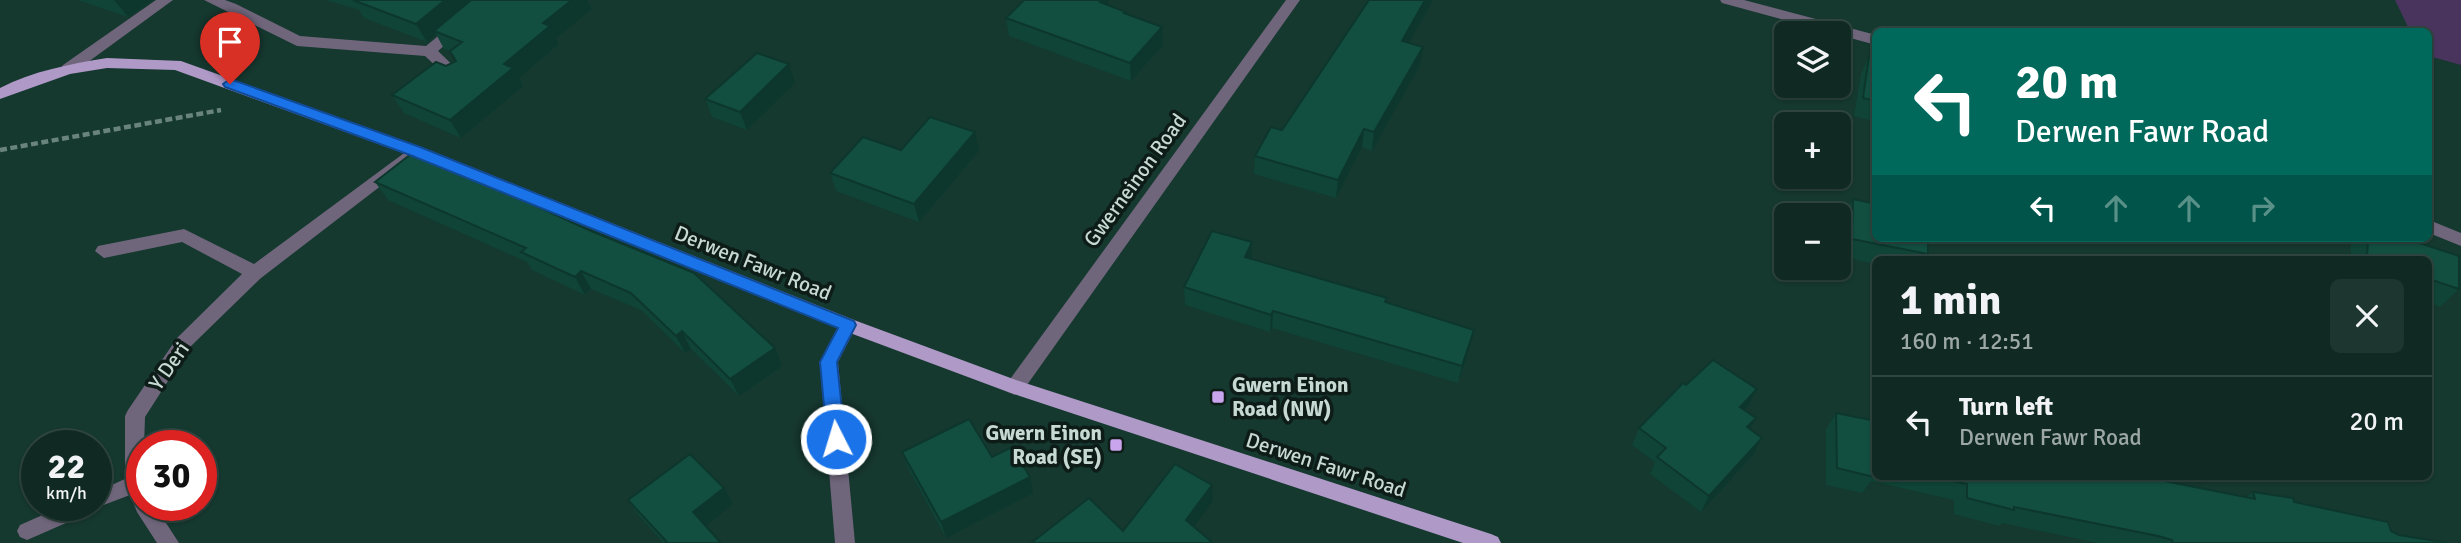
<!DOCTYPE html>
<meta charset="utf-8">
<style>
:root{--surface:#102a23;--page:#1e3630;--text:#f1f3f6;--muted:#9ca7a6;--line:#304641}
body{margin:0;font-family:Signika,sans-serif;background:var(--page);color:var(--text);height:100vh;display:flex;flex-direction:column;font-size:26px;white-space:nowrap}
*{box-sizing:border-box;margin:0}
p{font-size:23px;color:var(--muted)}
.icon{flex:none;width:38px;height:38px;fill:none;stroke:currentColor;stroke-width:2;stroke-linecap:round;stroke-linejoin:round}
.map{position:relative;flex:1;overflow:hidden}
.side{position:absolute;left:1872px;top:256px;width:560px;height:224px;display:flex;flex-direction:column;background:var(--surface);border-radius:10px;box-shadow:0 2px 5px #0004,0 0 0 2px var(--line)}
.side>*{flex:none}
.top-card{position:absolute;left:1872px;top:28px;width:560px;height:214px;border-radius:10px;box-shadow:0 2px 5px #0004,0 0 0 2px var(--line);background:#00695c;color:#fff;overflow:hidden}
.fabs{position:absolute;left:1774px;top:21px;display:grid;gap:14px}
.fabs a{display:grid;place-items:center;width:77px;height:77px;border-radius:10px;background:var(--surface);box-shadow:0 2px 5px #0004,0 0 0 2px var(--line);font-size:35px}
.speed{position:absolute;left:21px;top:430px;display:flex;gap:14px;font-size:35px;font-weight:700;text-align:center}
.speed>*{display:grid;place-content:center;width:91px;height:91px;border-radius:50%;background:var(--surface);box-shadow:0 2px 5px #0004,0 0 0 2px var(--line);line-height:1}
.speed small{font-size:18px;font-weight:400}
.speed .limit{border:10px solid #d22;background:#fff;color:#111}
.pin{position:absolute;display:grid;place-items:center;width:60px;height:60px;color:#fff;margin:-72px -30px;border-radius:50% 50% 50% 0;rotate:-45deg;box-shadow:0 0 7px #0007}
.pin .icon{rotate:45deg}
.me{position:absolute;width:77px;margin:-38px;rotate:355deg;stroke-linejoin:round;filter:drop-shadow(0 0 5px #0008)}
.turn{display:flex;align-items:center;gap:24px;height:147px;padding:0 28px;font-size:32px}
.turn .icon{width:91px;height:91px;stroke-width:2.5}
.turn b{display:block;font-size:49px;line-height:60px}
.lanes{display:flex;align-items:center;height:66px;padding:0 28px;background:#0003;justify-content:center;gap:35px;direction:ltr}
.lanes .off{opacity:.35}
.round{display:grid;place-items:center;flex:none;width:74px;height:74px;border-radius:10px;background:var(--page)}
.headline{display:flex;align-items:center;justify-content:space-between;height:119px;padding:0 28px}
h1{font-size:42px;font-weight:800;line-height:52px}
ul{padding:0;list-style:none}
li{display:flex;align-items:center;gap:21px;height:91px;padding:0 28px;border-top:2px solid var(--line)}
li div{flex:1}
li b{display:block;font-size:26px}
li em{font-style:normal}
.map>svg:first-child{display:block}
</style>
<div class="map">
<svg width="2461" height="543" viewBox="0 0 2461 543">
<rect width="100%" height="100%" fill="#15382f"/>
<!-- green -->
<path fill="#49345e" d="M2395,0H2461V65L2429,56V32L2410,31Z"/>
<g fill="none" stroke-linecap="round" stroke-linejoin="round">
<!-- path -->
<path stroke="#69847d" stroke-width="4.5" stroke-dasharray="7 3.5" stroke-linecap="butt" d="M0,150L221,110"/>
<!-- minor -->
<g fill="#70667c" fill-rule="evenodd">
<path d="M156,0H173L73,73H63L60,69L63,65Z"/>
<path d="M204,0H225L236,4L300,36L426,46L482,0H498L438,51L465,77L457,82L452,81L425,56L297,46Z"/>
<path d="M1286,0H1300L1022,392L1015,395L1008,392L1006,387L1008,382Z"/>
<path d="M1720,0H1744L1876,35V45L1722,3Z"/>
<path d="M415,145L421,147L423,151L421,155L261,278L189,348L145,417L142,506H155L179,543H157L137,512L130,495L93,509L91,512L34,537L27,540L20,537L17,531L20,525L63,506H96V492L125,479V416L128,410L177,338L242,274L182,242L104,258L95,251L98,246L184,229L254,264Z"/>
<path d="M2429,220L2461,233V246L2429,233Z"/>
<path d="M848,318L854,320L857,325L838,362L855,543H835L820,362L842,320Z"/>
</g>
<!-- major -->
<path fill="#af99c7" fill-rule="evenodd" d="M107,58L181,61L421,147L854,320L1019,381L1491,534L1498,537L1501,543H1463L1008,392L842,330L409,155L175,70L107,68L70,74L0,99V88C33,71 70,64 107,58Z"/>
</g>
<!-- wall -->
<g fill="#0f4437">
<path d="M78,0H153L128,17Z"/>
<path d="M326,0H587L592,9L556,38L559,44L519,78L523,86L461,138L404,113L392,95L456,61L450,51L444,49L436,34L427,42L364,18L359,10Z"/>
<path d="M1024,0H1108V5L1126,14L1162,27L1163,45L1131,81L1009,36L1006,18Z"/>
<path d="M1369,0H1433L1409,43L1420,65L1372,151L1362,147L1336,198L1254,174L1255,156L1282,130Z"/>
<path d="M1869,56L1876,58V122L1854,116L1861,74Z"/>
<path d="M795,83L747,130L712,117L705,99Z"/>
<path d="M901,150L979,151L919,222L836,191L830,173Z"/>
<path d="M415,151L782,366L739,396L691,349L685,353L641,310L591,289L585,295L532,270L527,262L388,200L375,182Z"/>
<path d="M1853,199L1928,254L1925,259H1876V264L1843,257V217Z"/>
<path d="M2358,238H2404L2459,256V289L2440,307L2429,303V259H2351V244Z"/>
<path d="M1252,259L1387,298V303L1470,347L1458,383L1272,328L1270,332L1185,305L1184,287Z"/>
<path d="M1686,385L1757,389L1748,406L1744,410L1750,429L1762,438L1753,455L1701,512L1650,474L1655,462L1632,445L1639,428Z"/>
<path d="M1836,413L1876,421V476H2139L2246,497L2253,492L2294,502L2391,531L2399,535L2447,543H2098L2002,523L1999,526L1954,514V500L1871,481L1862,493L1826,485V429Z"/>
<path d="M902,452L992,457L1033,493L946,538L908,468Z"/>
<path d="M724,488L733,504L705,526L721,543H664L639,516L628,500Z"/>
</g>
<!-- shaded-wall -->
<g fill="#0d372d">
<path d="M114,0H153L128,17Z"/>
<path d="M445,0H475L434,31L436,34L427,42L416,24Z"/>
<path d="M572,0H587L592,9L556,38L559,44L519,78L523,86L461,138L450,120L543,23Z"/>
<path d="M1102,0H1108L1109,12L1100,2Z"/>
<path d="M1425,0H1433L1400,59L1402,41Z"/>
<path d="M1162,27L1163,45L1131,81L1130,63Z"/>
<path d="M1423,47L1420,65L1372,151L1374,132Z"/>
<path d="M789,64L795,83L747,130L740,112Z"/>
<path d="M1364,129L1362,147L1336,198L1338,180Z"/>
<path d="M975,132L979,151L919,222L914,204Z"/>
<path d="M1252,242V260L1245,257Z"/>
<path d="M581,271L591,289L585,295L575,277Z"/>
<path d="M1273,311L1272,328L1270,332L1271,315Z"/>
<path d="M1474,330L1470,347L1458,383L1462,366Z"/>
<path d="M682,331L691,349L685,353L676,336Z"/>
<path d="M775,348L782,366L739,396L730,379Z"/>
<path d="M1757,389L1748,406L1731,424L1740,407Z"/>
<path d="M1756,418L1747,435V427Z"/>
<path d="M1762,438L1753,455L1701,512L1709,496Z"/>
<path d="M1030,477L1033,493L946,538L941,522Z"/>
<path d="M1212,485L1213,501L1187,536L1186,520Z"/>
<path d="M724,488L733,504L703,528L693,512Z"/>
</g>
<!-- building -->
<g fill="#124f40" stroke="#0d372d" stroke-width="2">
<path d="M353,0H445L416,24Z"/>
<path d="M471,0H572L543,23L550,26L504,64L513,68L450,120L392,95L436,62L446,66L456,61L450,51L462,42L434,31Z"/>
<path d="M1024,0H1102L1100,2L1126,12L1124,13L1162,27L1130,63L1006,18Z"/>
<path d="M1369,0H1425L1402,41L1423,47L1374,132L1364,129L1338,180L1255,156L1271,127L1282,130Z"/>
<path d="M757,53L789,64L740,112L705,99Z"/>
<path d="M1869,56L1876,58V101L1863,98Z"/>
<path d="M930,117L975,132L914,204L830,173L863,137L901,150Z"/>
<path d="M415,151L591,231L694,273L775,348L730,379L682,331L676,336L631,293L581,271L575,277L521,252L526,248L375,182Z"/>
<path d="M1853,199L1876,204V238H1928V254L1852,239Z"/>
<path d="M1212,231L1252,242L1245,257L1387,298L1385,302L1474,330L1462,366L1273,311L1271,315L1184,287Z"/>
<path d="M2368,238H2404L2459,256V289L2429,279V259H2367Z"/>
<path d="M1713,360L1757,389L1740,407L1756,418L1747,427L1762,438L1709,496L1657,457L1666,448L1639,428L1683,383L1686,385Z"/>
<path d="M1836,413L1876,421V463H1874V477L1837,468Z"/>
<path d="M969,419L992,457L1012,447L1030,477L941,522L902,452Z"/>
<path d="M690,454L724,488L693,512L721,543H665L667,542L628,500Z"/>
<path d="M1175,464L1212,485L1186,520L1213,543H1031L1089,498L1123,531Z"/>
<path d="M1932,476H2139L2255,499L2253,492L2293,498L2294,502L2388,522L2391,531L2399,535L2447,543H2173L2172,540L2158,536L2014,507V510L1967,498V484Z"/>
</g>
<!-- route -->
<path fill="#1a73e8" stroke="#114b97" stroke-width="2" d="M230,79L420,147L854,321L856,325L837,362L845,439L842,445L836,447L827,439L820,362L838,328L410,155L225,87L223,84Z"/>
<!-- markers -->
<g fill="#c9a5ee" stroke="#0e1c18" stroke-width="2.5">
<rect x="1211" y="390" width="14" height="14" rx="3.5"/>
<rect x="1109" y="438" width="14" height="14" rx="3.5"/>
</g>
<g text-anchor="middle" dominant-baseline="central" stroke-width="7" stroke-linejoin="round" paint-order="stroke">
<!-- street labels -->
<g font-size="21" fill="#c7d9d3" stroke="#0e1c18">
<text transform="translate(1135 180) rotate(-54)">Gwerneinon Road</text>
<text transform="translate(753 263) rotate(22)">Derwen Fawr Road</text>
<text transform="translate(169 366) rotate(-55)">Y Deri</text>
<text transform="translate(1326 465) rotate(18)">Derwen Fawr Road</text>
</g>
<!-- poi labels -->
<g font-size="21" font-weight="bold" fill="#c7d9d3" stroke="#0e1c18" text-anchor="start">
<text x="1232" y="385">Gwern Einon<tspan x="1232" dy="24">Road (NW)</tspan></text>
<text x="1102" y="433" text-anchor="end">Gwern Einon<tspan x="1102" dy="24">Road (SE)</tspan></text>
</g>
</g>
</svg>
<div class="fabs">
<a><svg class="icon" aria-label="layers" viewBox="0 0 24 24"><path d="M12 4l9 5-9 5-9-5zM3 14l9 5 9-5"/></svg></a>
<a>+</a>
<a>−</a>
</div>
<div class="speed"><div>22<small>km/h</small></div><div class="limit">30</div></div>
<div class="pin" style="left:230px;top:84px;background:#d93025"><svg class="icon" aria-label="arrive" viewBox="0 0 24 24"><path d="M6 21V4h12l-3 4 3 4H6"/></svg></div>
<svg class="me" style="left:836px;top:439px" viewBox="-20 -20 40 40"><circle r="17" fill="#1a73e8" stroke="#fff" stroke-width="3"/><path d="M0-11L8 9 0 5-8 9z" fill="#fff"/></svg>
<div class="top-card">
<div class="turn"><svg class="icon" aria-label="left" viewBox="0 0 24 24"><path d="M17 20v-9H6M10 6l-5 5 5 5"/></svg><div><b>20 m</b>Derwen Fawr Road</div></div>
<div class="lanes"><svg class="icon" aria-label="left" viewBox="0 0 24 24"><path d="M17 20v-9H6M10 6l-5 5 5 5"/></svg><svg class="icon off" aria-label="ahead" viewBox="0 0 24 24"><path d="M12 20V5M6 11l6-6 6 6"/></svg><svg class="icon off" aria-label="ahead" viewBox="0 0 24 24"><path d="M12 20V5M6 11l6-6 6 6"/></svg><svg class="icon off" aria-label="right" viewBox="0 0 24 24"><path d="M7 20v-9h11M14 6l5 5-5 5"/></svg></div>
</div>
<section class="side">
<div class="headline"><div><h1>1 min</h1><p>160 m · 12:51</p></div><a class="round"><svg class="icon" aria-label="close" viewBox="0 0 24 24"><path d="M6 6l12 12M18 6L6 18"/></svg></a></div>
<ul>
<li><svg class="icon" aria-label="left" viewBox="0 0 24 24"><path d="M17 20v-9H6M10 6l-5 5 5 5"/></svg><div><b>Turn left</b><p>Derwen Fawr Road</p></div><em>20 m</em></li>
</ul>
</section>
</div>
